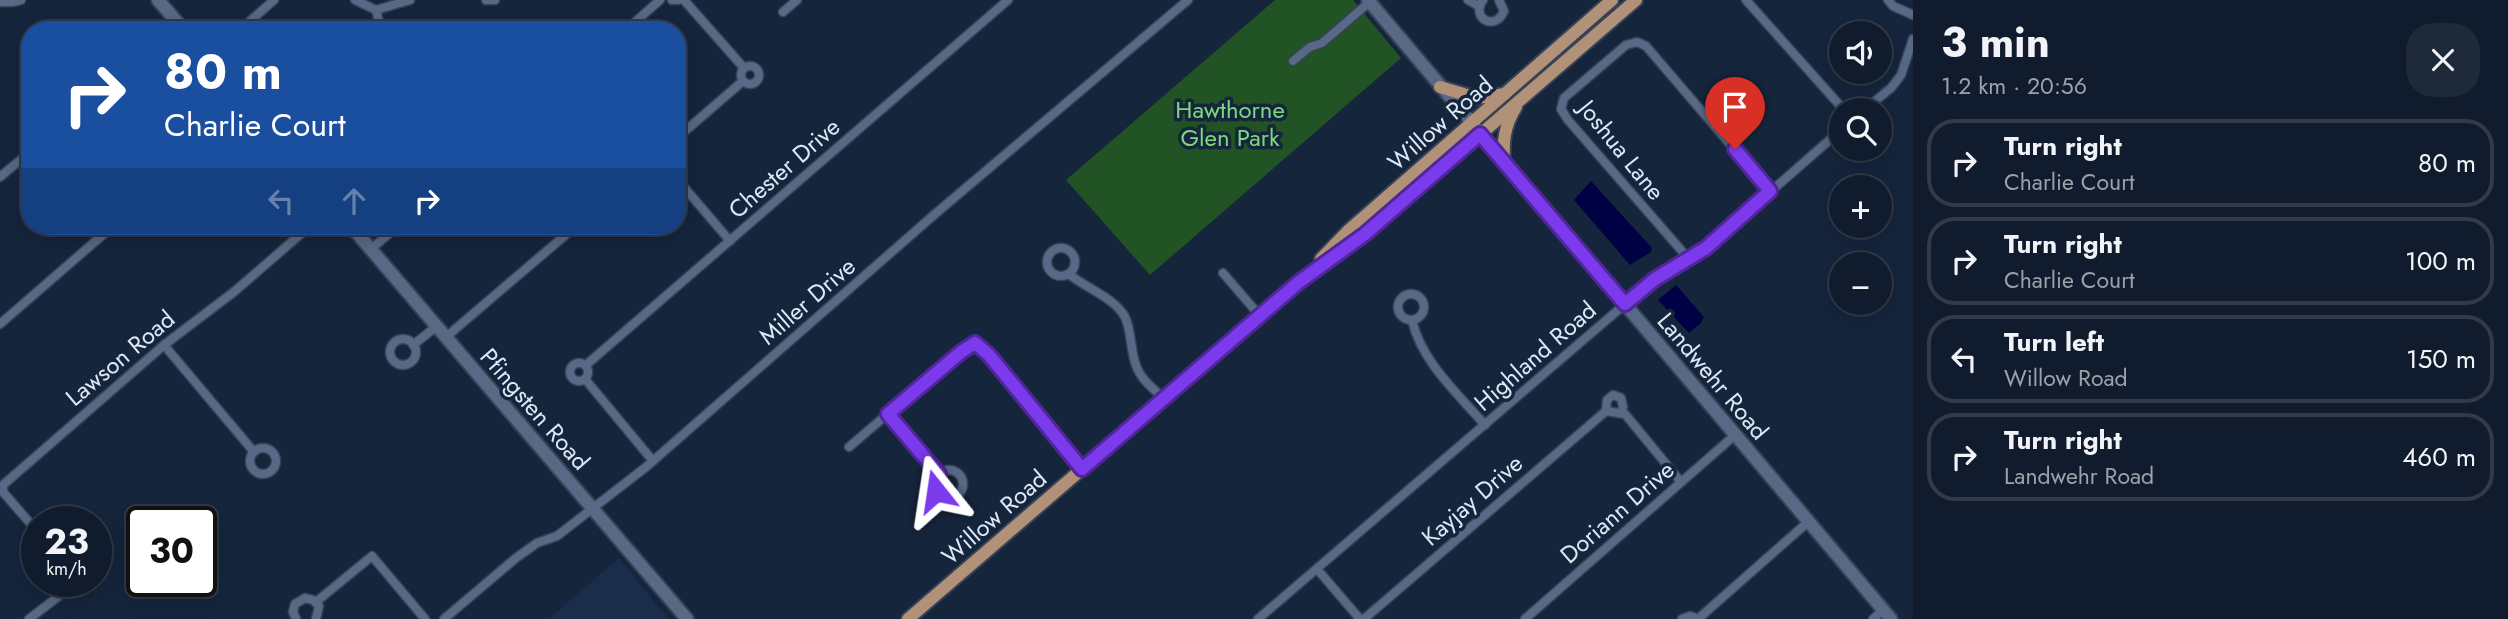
<!DOCTYPE html>
<meta charset="utf-8">
<style>
:root{--surface:#101c2d;--page:#1e2939;--text:#f1f3f6;--muted:#9ca1aa;--line:#303a49}
body{margin:0;font-family:Jost,sans-serif;background:var(--page);color:var(--text);height:100vh;display:flex;flex-direction:column;font-size:26px;white-space:nowrap}
*{box-sizing:border-box;margin:0}
p{font-size:23px;color:var(--muted)}
.icon{flex:none;width:38px;height:38px;fill:none;stroke:currentColor;stroke-width:2;stroke-linecap:round;stroke-linejoin:round}
.map{position:relative;flex:1;overflow:hidden}
.side{display:flex;flex-direction:column;background:var(--surface);width:595px}
.side>*{flex:none}
.top-card{position:absolute;left:21px;top:21px;width:665px;height:214px;border-radius:28px;box-shadow:0 4px 18px #0003,0 0 0 2px var(--line);background:#1a4fa0;color:#fff;overflow:hidden}
.controls{position:absolute;left:1829px;top:21px;display:grid;gap:14px}
.controls a{display:grid;place-items:center;width:63px;height:63px;border-radius:50%;background:var(--surface);box-shadow:0 4px 18px #0003,0 0 0 2px var(--line);font-size:35px}
.speed{position:absolute;left:21px;top:506px;display:flex;gap:14px;font-size:35px;font-weight:700;text-align:center}
.speed>*{display:grid;place-content:center;width:91px;height:91px;border-radius:50%;background:var(--surface);box-shadow:0 4px 18px #0003,0 0 0 2px var(--line);line-height:1}
.speed small{font-size:18px;font-weight:400}
.speed .limit{border:4px solid #111;border-radius:10px;background:#fff;color:#111}
.pin{position:absolute;display:grid;place-items:center;width:60px;height:60px;color:#fff;margin:-72px -30px;border-radius:50% 50% 50% 0;rotate:-45deg;box-shadow:0 0 7px #0007}
.pin .icon{rotate:45deg}
.me{position:absolute;width:77px;margin:-38px;rotate:345deg;stroke-linejoin:round;filter:drop-shadow(0 0 5px #0008)}
.turn{display:flex;align-items:center;gap:24px;height:147px;padding:0 28px;font-size:32px}
.turn .icon{width:91px;height:91px;stroke-width:2.5}
.turn b{display:block;font-size:49px;line-height:60px}
.lanes{display:flex;align-items:center;height:66px;padding:0 28px;background:#0003;justify-content:center;gap:35px;direction:ltr}
.lanes .off{opacity:.35}
.round{display:grid;place-items:center;flex:none;width:74px;height:74px;border-radius:28px;background:var(--page)}
.head{display:flex;align-items:center;justify-content:space-between;height:119px;padding:0 28px}
h1{font-size:42px;font-weight:700;line-height:52px}
ul{padding:0;list-style:none}
li{display:flex;align-items:center;gap:21px;height:88px;margin:0 14px 10px;padding:0 14px;border:4px solid var(--line);border-radius:28px}
li div{flex:1}
li b{display:block;font-size:26px}
li em{font-style:normal}
main{display:flex;flex:1;min-height:0}
.map>svg:first-child{display:block}
</style>
<main>
<div class="map">
<svg width="1913" height="619" viewBox="0 0 1913 619">
<rect width="100%" height="100%" fill="#15253c"/>
<!-- built -->
<path fill="#1a2e4b" d="M619,558L668,619H549Z"/>
<!-- green -->
<path fill="#215324" d="M1275,0H1353L1401,58L1150,275L1066,180Z"/>
<!-- water -->
<g fill="#000144">
<path d="M1591,181L1652,248L1651,252L1630,265L1574,200Z"/>
<path d="M1676,285L1704,317L1701,323L1689,333L1658,300Z"/>
</g>
<g fill="none" stroke-linecap="round" stroke-linejoin="round">
<defs>
<g id="minor">
<path d="M355,0L376,10L410,0"/>
<path d="M486,0H495"/>
<path d="M672,0H678"/>
<path d="M684,0L744,68"/>
<path d="M1468,0L1479,6"/>
<path d="M1483,0C1470,18 1495,32 1504,11L1499,0"/>
<path d="M1746,0L1844,110"/>
<path d="M1888,0L1893,6L1913,15"/>
<path d="M0,2H13L21,0"/>
<path d="M376,10L381,30"/>
<path d="M783,12L797,0"/>
<path d="M240,30L274,0"/>
<path d="M626,30L660,0"/>
<path d="M1293,61L1310,47L1322,43L1372,0"/>
<circle cx="750" cy="75" r="9"/>
<path d="M1864,110L1891,88L1901,75L1913,39"/>
<path d="M677,138L743,81"/>
<path d="M0,177L30,152"/>
<path d="M677,179L730,241"/>
<circle cx="1061" cy="262" r="14"/>
<path d="M371,249L398,226"/>
<path d="M1688,258L1568,120L1561,109L1564,98L1626,45L1637,42L1646,46L1770,191"/>
<path d="M1223,273L1260,316"/>
<path d="M1069,274C1085,288 1114,297 1125,317C1132,332 1130,350 1136,365C1140,379 1154,389 1164,399"/>
<circle cx="1411" cy="307" r="13"/>
<path d="M1412,320C1421,361 1458,394 1485,425"/>
<path d="M0,324L113,226"/>
<path d="M446,337L576,226"/>
<circle cx="403" cy="352" r="13"/>
<path d="M164,345L254,452"/>
<path d="M413,345L437,326"/>
<circle cx="579" cy="372" r="9"/>
<path d="M586,365L1008,0"/>
<path d="M585,379L653,461"/>
<path d="M1606,411L1607,400L1613,395L1621,398L1623,407L1621,413"/>
<path d="M888,414L939,474"/>
<path d="M849,447L960,352L975,343L989,355L1082,469"/>
<circle cx="263" cy="461" r="13"/>
<circle cx="949" cy="484" r="14"/>
<path d="M37,531L3,492V485L164,345L235,291L310,226"/>
<path d="M1317,569L1360,619"/>
<path d="M316,602L372,556L425,619"/>
<path d="M29,619L72,586L75,581"/>
<path d="M296,619L293,612L295,604L305,598L313,600L319,606L316,619"/>
<path d="M444,619L516,558L537,543L557,536L646,467L935,214L1188,0"/>
<path d="M1258,619L1638,293L1655,279L1706,248L1841,130"/>
<path d="M1364,619L1606,411L1625,414L1681,482"/>
<path d="M1525,619L1735,435"/>
<path d="M1682,619L1690,616L1699,619"/>
<path d="M1698,619L1808,522"/>
<path d="M1873,619L1883,610"/>
</g>
<g id="secondary">
<path d="M158,0L184,30"/>
<path d="M1368,0L1891,619"/>
<path d="M351,226L687,619"/>
</g>
<g id="primary">
<path d="M1440,87L1477,98L1505,94"/>
<path d="M1504,163C1503,141 1504,126 1516,107"/>
<path d="M1321,259L1349,230L1612,0"/>
<path d="M908,619L1299,282L1365,234L1636,0"/>
</g>
</defs>
<!-- minor casing -->
<use href="#minor" stroke="#374256" stroke-width="11"/>
<!-- secondary casing -->
<use href="#secondary" stroke="#374256" stroke-width="16"/>
<!-- primary casing -->
<use href="#primary" stroke="#374256" stroke-width="16"/>
<!-- minor -->
<use href="#minor" stroke="#576985" stroke-width="8"/>
<!-- secondary -->
<use href="#secondary" stroke="#576985" stroke-width="12"/>
<!-- primary -->
<use href="#primary" stroke="#b19177" stroke-width="12"/>
</g>
<g fill="none" stroke-linecap="round" stroke-linejoin="round">
<defs>
<path id="route" d="M936,491L935,482L939,474L888,414L961,352L975,343L989,355L1082,469L1299,282L1365,234L1480,134L1625,304L1655,279L1706,248L1770,191L1735,149"/>
</defs>
<!-- route casing -->
<use href="#route" stroke="#51269a" stroke-width="18"/>
<!-- route -->
<use href="#route" stroke="#7c3aed" stroke-width="12"/>
</g>
<g text-anchor="middle" dominant-baseline="central" stroke-width="7" stroke-linejoin="round" paint-order="stroke">
<!-- park labels -->
<g font-size="24" fill="#7dd97e" stroke="#15253c">
<text x="1230" y="109">Hawthorne<tspan x="1230" dy="28">Glen Park</tspan></text>
</g>
<!-- street labels -->
<g font-size="24" fill="#dde8f8" stroke="#15253c">
<text transform="translate(1440 123) rotate(-41)">Willow Road</text>
<text transform="translate(1622 150) rotate(51)">Joshua Lane</text>
<text transform="translate(784 168) rotate(-41)">Chester Drive</text>
<text transform="translate(807 301) rotate(-41)">Miller Drive</text>
<text transform="translate(1535 356) rotate(-41)">Highland Road</text>
<text transform="translate(120 358) rotate(-40)">Lawson Road</text>
<text transform="translate(1713 376) rotate(50)">Landwehr Road</text>
<text transform="translate(535 409) rotate(49)">Pfingsten Road</text>
<text transform="translate(1472 500) rotate(-41)">Kayjay Drive</text>
<text transform="translate(1617 512) rotate(-41)">Doriann Drive</text>
<text transform="translate(994 517) rotate(-41)">Willow Road</text>
</g>
</g>
</svg>
<div class="controls">
<a><svg class="icon" aria-label="sound" viewBox="0 0 24 24"><path d="M4 9h4l5-4v14l-5-4H4zM17 9q2 3 0 6"/></svg></a>
<a><svg class="icon" aria-label="search" viewBox="0 0 24 24"><circle cx="10" cy="10" r="6"/><path d="M15 15l6 6"/></svg></a>
<a>+</a>
<a>−</a>
</div>
<div class="speed"><div>23<small>km/h</small></div><div class="limit">30</div></div>
<div class="pin" style="left:1735px;top:149px;background:#d93025"><svg class="icon" aria-label="arrive" viewBox="0 0 24 24"><path d="M6 21V4h12l-3 4 3 4H6"/></svg></div>
<svg class="me" style="left:936px;top:491px" viewBox="-20 -20 40 40"><path d="M0-17L14 15 0 8-14 15z" fill="#7c3aed" stroke="#fff" stroke-width="4"/></svg>
<div class="top-card">
<div class="turn"><svg class="icon" aria-label="right" viewBox="0 0 24 24"><path d="M7 20v-9h11M14 6l5 5-5 5"/></svg><div><b>80 m</b>Charlie Court</div></div>
<div class="lanes"><svg class="icon off" aria-label="left" viewBox="0 0 24 24"><path d="M17 20v-9H6M10 6l-5 5 5 5"/></svg><svg class="icon off" aria-label="ahead" viewBox="0 0 24 24"><path d="M12 20V5M6 11l6-6 6 6"/></svg><svg class="icon" aria-label="right" viewBox="0 0 24 24"><path d="M7 20v-9h11M14 6l5 5-5 5"/></svg></div>
</div>
</div>
<section class="side">
<div class="head"><div><h1>3 min</h1><p>1.2 km · 20:56</p></div><a class="round"><svg class="icon" aria-label="close" viewBox="0 0 24 24"><path d="M6 6l12 12M18 6L6 18"/></svg></a></div>
<ul>
<li><svg class="icon" aria-label="right" viewBox="0 0 24 24"><path d="M7 20v-9h11M14 6l5 5-5 5"/></svg><div><b>Turn right</b><p>Charlie Court</p></div><em>80 m</em></li>
<li><svg class="icon" aria-label="right" viewBox="0 0 24 24"><path d="M7 20v-9h11M14 6l5 5-5 5"/></svg><div><b>Turn right</b><p>Charlie Court</p></div><em>100 m</em></li>
<li><svg class="icon" aria-label="left" viewBox="0 0 24 24"><path d="M17 20v-9H6M10 6l-5 5 5 5"/></svg><div><b>Turn left</b><p>Willow Road</p></div><em>150 m</em></li>
<li><svg class="icon" aria-label="right" viewBox="0 0 24 24"><path d="M7 20v-9h11M14 6l5 5-5 5"/></svg><div><b>Turn right</b><p>Landwehr Road</p></div><em>460 m</em></li>
</ul>
</section>
</main>
